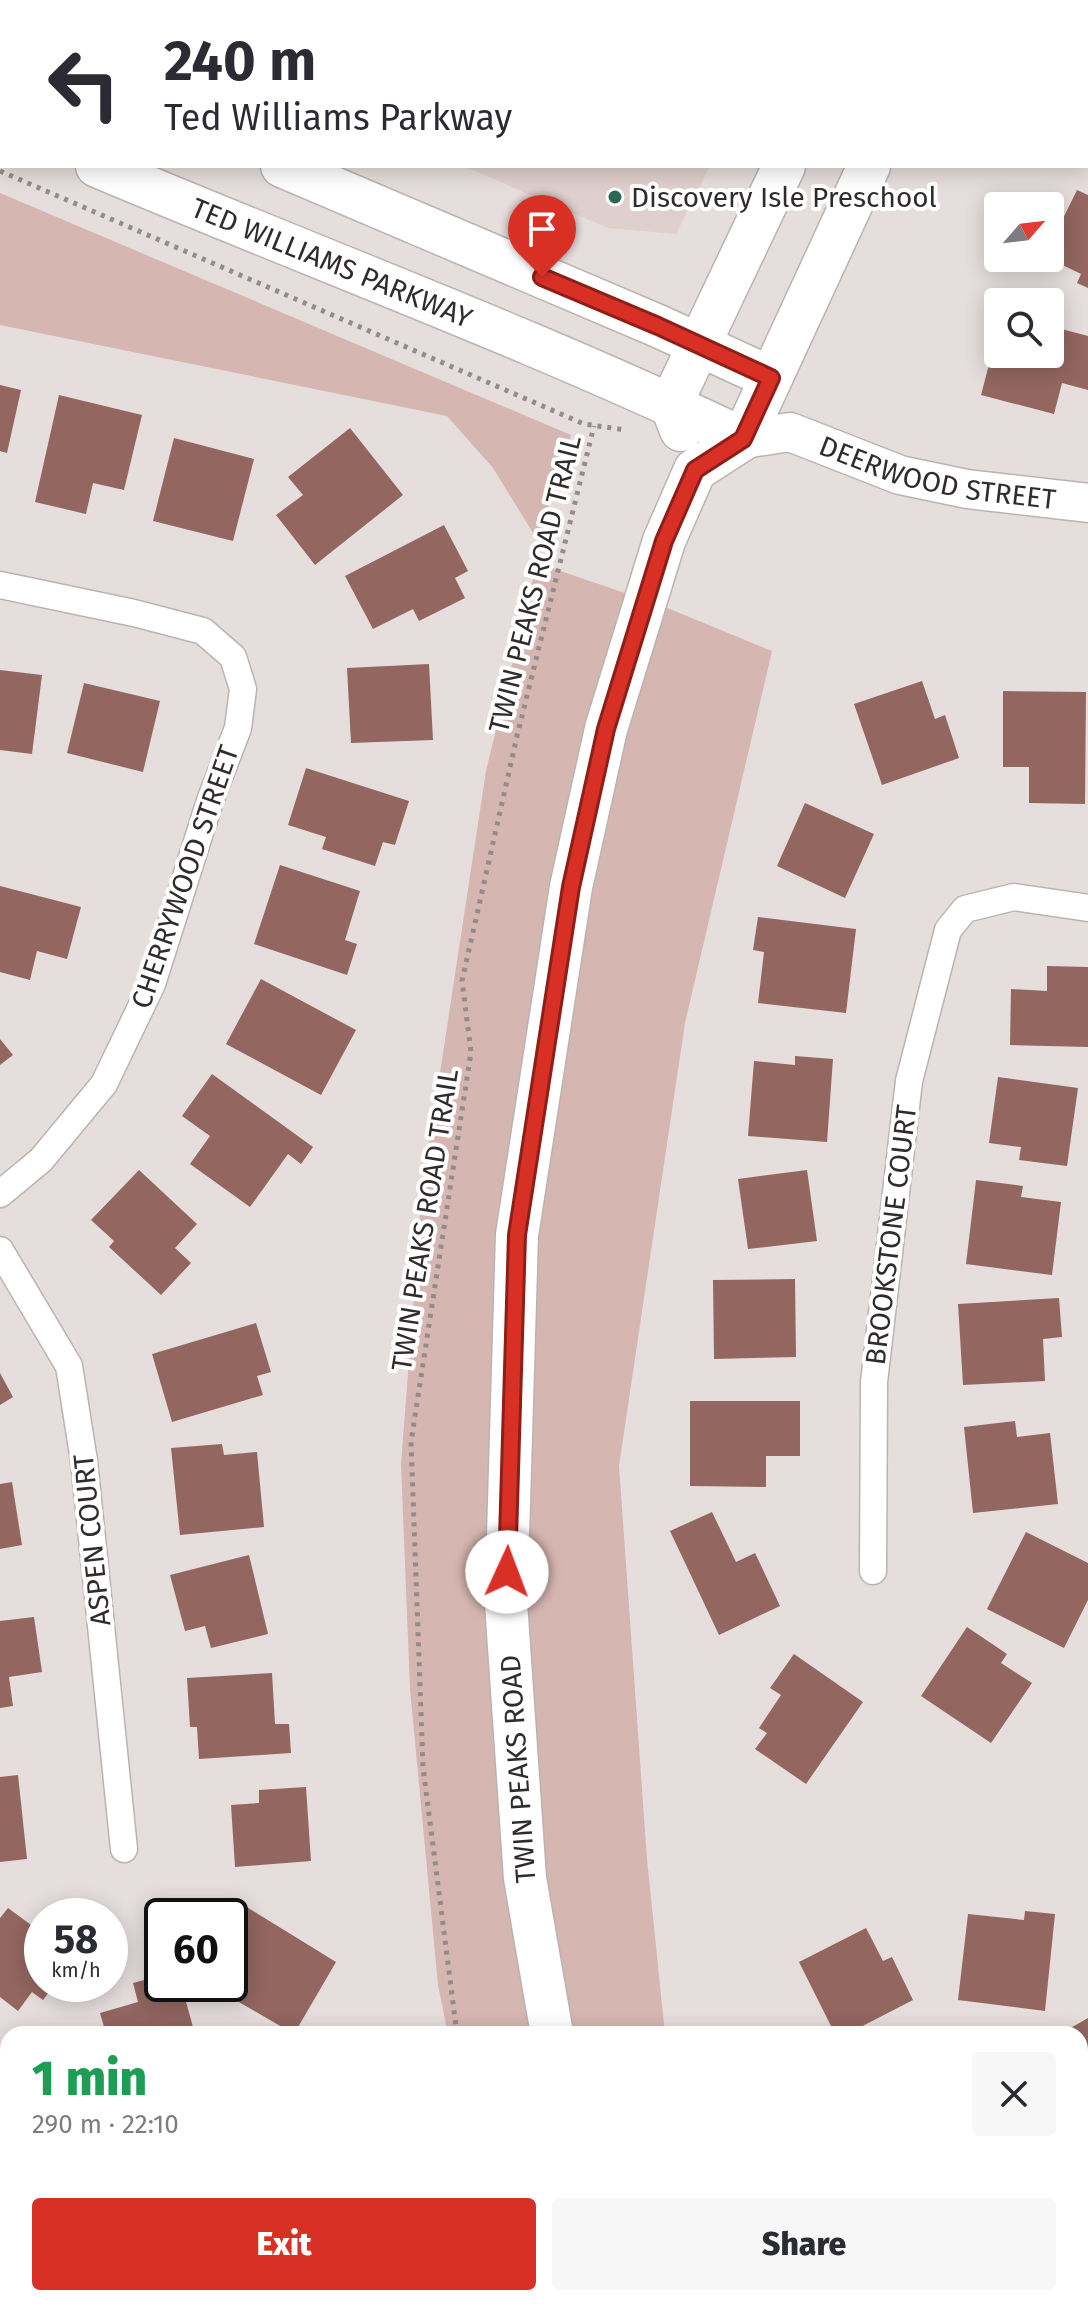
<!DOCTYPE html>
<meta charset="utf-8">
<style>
:root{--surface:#fff;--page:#f7f7f7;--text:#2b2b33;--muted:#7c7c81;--accent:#d93025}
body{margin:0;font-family:"Fira Sans",sans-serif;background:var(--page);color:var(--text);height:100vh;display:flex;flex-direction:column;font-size:30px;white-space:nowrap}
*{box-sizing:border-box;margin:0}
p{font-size:26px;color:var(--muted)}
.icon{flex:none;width:44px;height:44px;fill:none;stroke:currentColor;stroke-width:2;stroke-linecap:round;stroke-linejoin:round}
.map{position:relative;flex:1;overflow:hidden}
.side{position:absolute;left:0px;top:2026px;width:1088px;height:280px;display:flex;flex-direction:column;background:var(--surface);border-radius:24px 24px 0 0;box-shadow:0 4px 20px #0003}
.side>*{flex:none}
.banner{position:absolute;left:0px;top:0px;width:1088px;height:168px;box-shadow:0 4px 20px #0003;background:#fff;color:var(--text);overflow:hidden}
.needle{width:52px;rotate:62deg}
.buttons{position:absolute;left:984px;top:192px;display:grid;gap:16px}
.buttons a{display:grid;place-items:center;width:80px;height:80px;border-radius:8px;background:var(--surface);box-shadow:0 4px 20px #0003;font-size:40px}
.speed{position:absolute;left:24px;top:1898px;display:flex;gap:16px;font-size:40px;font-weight:700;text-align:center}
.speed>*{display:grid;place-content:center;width:104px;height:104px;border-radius:50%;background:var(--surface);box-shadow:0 4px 20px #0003;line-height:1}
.speed small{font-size:20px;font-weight:400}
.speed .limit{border:4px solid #111;border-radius:12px;background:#fff;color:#111}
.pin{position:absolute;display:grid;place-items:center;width:68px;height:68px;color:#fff;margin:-82px -34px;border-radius:50% 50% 50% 0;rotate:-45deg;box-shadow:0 0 8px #0007}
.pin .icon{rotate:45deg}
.me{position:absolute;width:88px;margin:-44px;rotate:2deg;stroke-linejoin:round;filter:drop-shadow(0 0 6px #0008)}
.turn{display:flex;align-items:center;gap:28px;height:168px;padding:0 32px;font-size:36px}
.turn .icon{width:104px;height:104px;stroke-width:2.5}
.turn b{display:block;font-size:56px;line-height:68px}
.round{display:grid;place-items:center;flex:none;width:84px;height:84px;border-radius:8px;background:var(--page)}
.head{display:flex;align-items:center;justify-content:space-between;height:136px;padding:0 32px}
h1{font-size:48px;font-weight:800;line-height:60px;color:#1e9e55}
.action{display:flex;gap:16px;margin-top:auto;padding:16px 32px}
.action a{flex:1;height:92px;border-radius:8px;background:var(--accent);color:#fff;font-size:32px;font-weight:800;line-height:92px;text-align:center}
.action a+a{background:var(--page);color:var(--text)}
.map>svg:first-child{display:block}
</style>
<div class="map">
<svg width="1088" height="2306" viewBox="0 0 1088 2306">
<rect width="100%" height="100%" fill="#e6dedd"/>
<!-- built -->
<g fill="#e0d0cd">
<path d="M76,0H762L766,2H81Z"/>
<path d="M463,166H710L676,234L608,228Z"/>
</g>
<!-- green -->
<g fill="#d6b6b1">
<path d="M0,193L571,435L538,541L493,468L447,416L0,325Z"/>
<path d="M537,563L660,605L772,651L685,1023L619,1466L647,1859L665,2034H448L438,1985L410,1689L401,1464L422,1191L486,771Z"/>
<path d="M503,2298H742L744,2306H505Z"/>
</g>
<!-- building -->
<g fill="#936660">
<path d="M1077,190L1088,195V288L1077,283L1081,274L1050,259V245Z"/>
<path d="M1050,326L1088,336V390L1062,383L1054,414L981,395L997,334L998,354H1050Z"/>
<path d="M0,385L21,390L7,453L0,451Z"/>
<path d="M59,395L142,415L124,490L93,483L86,514L35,502Z"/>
<path d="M350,428L403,495L315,565L276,515L303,495L288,477Z"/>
<path d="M174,438L254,459L233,541L153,521Z"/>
<path d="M444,525L468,571L455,578L465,598L419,621L413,609L373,629L345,576Z"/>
<path d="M429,664L433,740L351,743L347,668Z"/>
<path d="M0,670L42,675L32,754L0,750Z"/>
<path d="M922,681L935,719L945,715L959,758L882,785L854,704Z"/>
<path d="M84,683L160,701L143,772L67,753Z"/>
<path d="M1003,691L1086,692L1085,804L1029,803V767H1003Z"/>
<path d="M306,768L409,801L395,845L383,842L375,866L322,849L326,837L288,825Z"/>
<path d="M805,803L874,834L845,898L777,866Z"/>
<path d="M280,865L360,891L345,940L357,944L347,975L254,944Z"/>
<path d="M0,886L81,907L67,959L37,951L30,980L0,972Z"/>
<path d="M758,917L856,929L846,1013L758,1003L764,952L753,950Z"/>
<path d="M1047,966L1088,967V1047L1010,1045L1011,989L1047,991Z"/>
<path d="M261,979L356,1030L321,1095L226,1044Z"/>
<path d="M0,1039L13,1055L0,1065Z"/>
<path d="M795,1056L833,1059L827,1142L748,1136L754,1061L795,1065Z"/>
<path d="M212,1074L313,1147L301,1164L288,1154L250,1207L190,1164L210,1136L182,1116Z"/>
<path d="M998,1077L1078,1088L1067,1166L1019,1160L1021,1147L989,1143Z"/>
<path d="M139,1170L197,1224L175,1248L191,1263L161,1295L109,1247L114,1241L91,1220Z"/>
<path d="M807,1170L817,1241L748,1249L738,1179Z"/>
<path d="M976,1180L1023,1186L1021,1197L1061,1202L1052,1275L966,1264Z"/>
<path d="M795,1279L796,1357L714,1359L713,1280Z"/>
<path d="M1059,1298L1062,1337L1043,1339L1045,1381L963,1385L958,1304Z"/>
<path d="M256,1323L271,1372L257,1376L263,1395L172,1422L152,1354Z"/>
<path d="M0,1373L13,1397L0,1405Z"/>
<path d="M690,1401H800V1456H766V1487L690,1486Z"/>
<path d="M1015,1421L1017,1437L1050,1433L1058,1504L973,1513L964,1427Z"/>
<path d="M222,1444L224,1455L257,1452L264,1527L180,1535L171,1448Z"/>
<path d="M12,1482L22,1545L0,1549V1484Z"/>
<path d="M712,1512L736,1562L755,1553L780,1606L719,1635L670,1531Z"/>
<path d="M1026,1532L1088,1563V1600L1064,1648L987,1609Z"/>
<path d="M249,1555L268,1634L211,1648L205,1626L185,1631L170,1575Z"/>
<path d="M34,1617L42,1672L9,1677L13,1706L0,1708V1621Z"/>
<path d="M967,1627L1007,1654L1001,1663L1032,1683L991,1743L921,1696Z"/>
<path d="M794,1654L863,1702L806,1784L755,1749L767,1733L759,1728L781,1695L770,1688Z"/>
<path d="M272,1673L275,1724H289L291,1753L199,1759L197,1727H190L187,1678Z"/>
<path d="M18,1775L27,1859L0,1862V1777Z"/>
<path d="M306,1787L311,1861L235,1867L231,1805L259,1803V1790Z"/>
<path d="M245,1906L336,1962L294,2034L227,1995L244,1965L230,1957V1932Z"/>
<path d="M8,1908L42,1933V1984H55L43,2000L32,1992L18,2011L0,1997V1918Z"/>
<path d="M1025,1911L1055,1914L1045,2011L958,2000L968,1914L1024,1920Z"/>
<path d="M866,1928L883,1961L892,1957L913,2000L847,2034H835L799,1962Z"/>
<path d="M162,1975V1984H181L195,2034H106L100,2013L138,2002L133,1983Z"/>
<path d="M1088,2018V2085L1082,2088L1080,2034H1060Z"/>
<path d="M1088,2159V2226L1082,2228L1080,2223V2163Z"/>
<path d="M117,2298H206L202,2306H124L115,2302Z"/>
<path d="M261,2298H342L338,2306H257Z"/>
<path d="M847,2298H922L925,2306H825Z"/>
</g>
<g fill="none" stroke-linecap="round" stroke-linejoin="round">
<defs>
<g id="lane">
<path d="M286,0L288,2"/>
<path d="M347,2L349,0"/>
<path d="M0,15L2,11"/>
</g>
<g id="street">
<path d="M0,585L134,613L203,631L233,657L243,689L238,728L210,801L152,984L104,1084L41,1160L0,1194"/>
<path d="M0,1250L69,1366L84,1461L124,1849"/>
<path d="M873,1571L874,1382L909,1081L948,930L965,909L1014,897L1088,908"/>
<path d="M1005,2298L1008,2306"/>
</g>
<g id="secondary">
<path id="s1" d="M743,439L790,432L900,475L967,489L1088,503"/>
</g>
<g id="primary">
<path d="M860,2L861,0"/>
<path d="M944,2L945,0"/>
<path d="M0,46L2,47"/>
<path d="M0,125L2,126"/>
<path id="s2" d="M97,166C312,257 532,338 743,439"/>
<path d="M282,166L658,326L771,378"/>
<path d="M681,430L671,404L784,166"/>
<path d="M552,2034L525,1878L506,1603L517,1235L571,887L606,729L664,541L695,470L743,439L869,166"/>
<path d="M609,2298L611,2306"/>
</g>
</defs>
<!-- lane casing -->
<use href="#lane" stroke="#bbb3b2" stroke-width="17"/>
<!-- street casing -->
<use href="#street" stroke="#bbb3b2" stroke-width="29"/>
<!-- secondary casing -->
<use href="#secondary" stroke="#bbb3b2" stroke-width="41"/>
<!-- primary casing -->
<use href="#primary" stroke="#bbb3b2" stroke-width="45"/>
<!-- path -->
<g stroke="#928c8b" stroke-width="5" stroke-dasharray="4 6" stroke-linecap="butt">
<path d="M0,171L584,424L626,430"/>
<path d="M457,2034L423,1767L411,1442L471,1052L462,981L517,736L594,426"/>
<path d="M518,2298L520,2306"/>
</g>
<!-- lane -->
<use href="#lane" stroke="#fff" stroke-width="14"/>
<!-- street -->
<use href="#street" stroke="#fff" stroke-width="26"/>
<!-- secondary -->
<use href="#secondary" stroke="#fff" stroke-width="38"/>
<!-- primary -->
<use href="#primary" stroke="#fff" stroke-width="42"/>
</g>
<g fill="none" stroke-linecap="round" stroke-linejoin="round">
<defs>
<path id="route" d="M507,1572L517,1235L571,887L606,729L664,541L695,470L743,439L771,378L658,326L542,277"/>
</defs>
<!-- route casing -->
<use href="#route" stroke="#8d1f18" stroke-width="20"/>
<!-- route -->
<use href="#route" stroke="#d93025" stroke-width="14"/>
</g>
<!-- markers -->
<circle fill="#2a6957" stroke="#fff" stroke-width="3" cx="615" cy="197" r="8"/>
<g text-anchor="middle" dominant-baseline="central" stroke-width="8" stroke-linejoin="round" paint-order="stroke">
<!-- poi labels -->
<g font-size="28" fill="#302c2c" stroke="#fff" text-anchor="start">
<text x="631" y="197">Discovery Isle Preschool</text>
</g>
<!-- street labels -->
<g font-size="28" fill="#302c2c" stroke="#fff">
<text stroke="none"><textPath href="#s2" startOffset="254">TED WILLIAMS PARKWAY</textPath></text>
<text stroke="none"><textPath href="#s1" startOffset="202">DEERWOOD STREET</textPath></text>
<text transform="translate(535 584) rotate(-76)">TWIN PEAKS ROAD TRAIL</text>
<text transform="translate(185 877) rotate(-71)">CHERRYWOOD STREET</text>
<text transform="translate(425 1220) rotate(-81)">TWIN PEAKS ROAD TRAIL</text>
<text transform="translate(891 1235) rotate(-83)">BROOKSTONE COURT</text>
<text transform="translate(92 1540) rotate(-96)">ASPEN COURT</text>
<text transform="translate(518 1769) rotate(-94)">TWIN PEAKS ROAD</text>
</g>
</g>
</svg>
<div class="buttons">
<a><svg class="needle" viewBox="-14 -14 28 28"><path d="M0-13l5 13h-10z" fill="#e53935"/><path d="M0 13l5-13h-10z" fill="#7c7c81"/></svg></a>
<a><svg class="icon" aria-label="search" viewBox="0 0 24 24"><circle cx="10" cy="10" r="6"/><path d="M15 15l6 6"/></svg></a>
</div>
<div class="speed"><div>58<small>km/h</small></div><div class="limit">60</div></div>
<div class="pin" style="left:542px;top:277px;background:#d93025"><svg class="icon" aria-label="arrive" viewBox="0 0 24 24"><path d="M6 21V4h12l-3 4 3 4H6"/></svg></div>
<svg class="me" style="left:507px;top:1572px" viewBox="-20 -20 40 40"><circle r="19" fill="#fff"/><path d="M0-13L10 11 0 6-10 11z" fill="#d93025"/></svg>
<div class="banner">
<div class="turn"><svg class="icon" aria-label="left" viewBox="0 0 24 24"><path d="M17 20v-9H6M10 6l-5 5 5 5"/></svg><div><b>240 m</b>Ted Williams Parkway</div></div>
</div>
<section class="side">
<div class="head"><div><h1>1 min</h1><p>290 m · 22:10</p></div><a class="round"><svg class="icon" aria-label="close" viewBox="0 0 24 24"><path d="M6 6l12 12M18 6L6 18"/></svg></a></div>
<div class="action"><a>Exit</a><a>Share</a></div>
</section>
</div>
